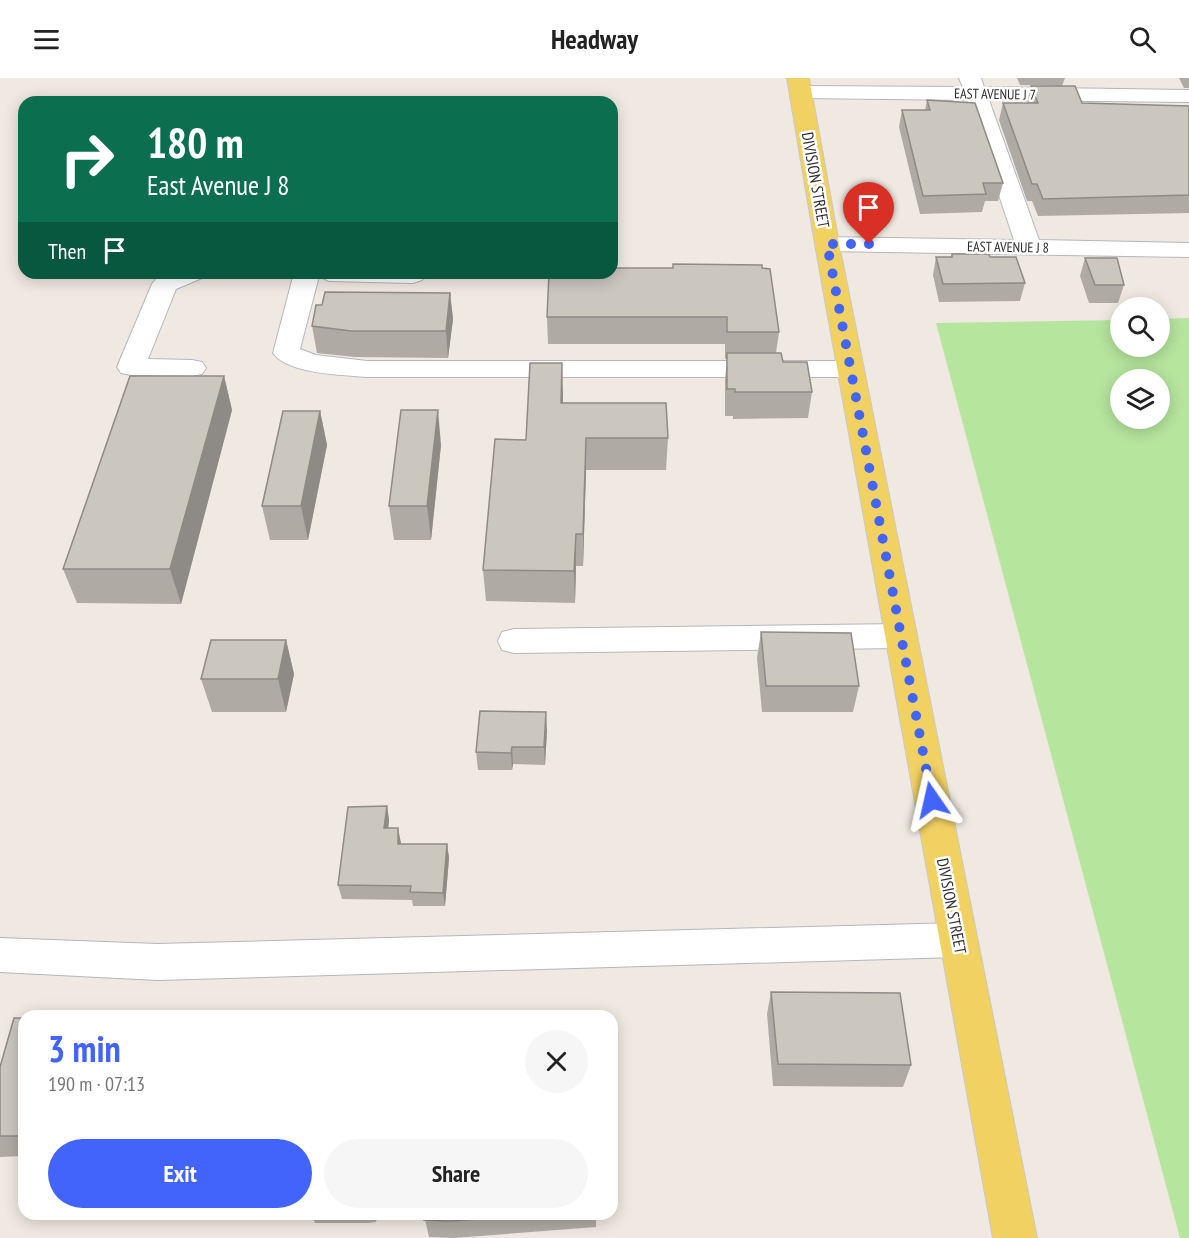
<!DOCTYPE html>
<meta charset="utf-8">
<style>
:root{--surface:#fff;--page:#f6f6f6;--text:#222;--muted:#767676;--accent:#4264fb}
body{margin:0;font-family:"PT Sans Narrow",sans-serif;background:var(--page);color:var(--text);height:100vh;display:flex;flex-direction:column;font-size:22px;white-space:nowrap}
*{box-sizing:border-box;margin:0}
p{font-size:20px;color:var(--muted)}
.icon{flex:none;width:33px;height:33px;fill:none;stroke:currentColor;stroke-width:2;stroke-linecap:round;stroke-linejoin:round}
.map{position:relative;flex:1;overflow:hidden}
.sheet{position:absolute;left:18px;top:932px;width:600px;height:210px;display:flex;flex-direction:column;background:var(--surface);border-radius:18px;box-shadow:0 3px 15px #0003}
.sheet>*{flex:none}
.banner{position:absolute;left:18px;top:18px;width:600px;height:183px;border-radius:18px;box-shadow:0 3px 15px #0003;background:#0b6e4f;color:#fff;overflow:hidden}
.controls{position:absolute;left:1110px;top:219px;display:grid;gap:12px}
.controls a{display:grid;place-items:center;width:60px;height:60px;border-radius:50%;background:var(--surface);box-shadow:0 3px 15px #0003;font-size:30px}
.pin{position:absolute;display:grid;place-items:center;width:51px;height:51px;color:#fff;margin:-62px -26px;border-radius:50% 50% 50% 0;rotate:-45deg;box-shadow:0 0 6px #0007}
.pin .icon{rotate:45deg}
.me{position:absolute;width:66px;margin:-33px;rotate:349deg;stroke-linejoin:round;filter:drop-shadow(0 0 4px #0008)}
.turn{display:flex;align-items:center;gap:21px;height:126px;padding:0 30px;font-size:27px}
.turn .icon{width:78px;height:78px;stroke-width:2.5}
.turn b{display:block;font-size:42px;line-height:51px}
.then{display:flex;align-items:center;height:57px;padding:0 30px;background:#0003;gap:12px;font-size:22px}
.round{display:grid;place-items:center;flex:none;width:63px;height:63px;border-radius:32px;background:var(--page)}
.headline{display:flex;align-items:center;justify-content:space-between;height:102px;padding:0 30px}
h1{font-size:36px;font-weight:700;line-height:45px;color:var(--accent)}
.primary-button{display:flex;gap:12px;margin-top:auto;padding:12px 30px}
.primary-button a{flex:1;height:69px;border-radius:36px;background:var(--accent);color:#fff;font-size:24px;font-weight:700;line-height:69px;text-align:center}
.primary-button a+a{background:var(--page);color:var(--text)}
header{display:flex;justify-content:space-between;align-items:center;height:78px;padding:0 30px;background:var(--surface);font-size:27px;font-weight:700}
.map>svg:first-child{display:block}
</style>
<header><svg class="icon" aria-label="menu" viewBox="0 0 24 24"><path d="M4 6h16M4 12h16M4 18h16"/></svg>Headway<svg class="icon" aria-label="search" viewBox="0 0 24 24"><circle cx="10" cy="10" r="6"/><path d="M15 15l6 6"/></svg></header>
<div class="map">
<svg width="1189" height="1160" viewBox="0 0 1189 1160">
<rect width="100%" height="100%" fill="#efe9e1"/>
<!-- green -->
<path fill="#b6e59e" fill-rule="evenodd" d="M1189,240V1160H1180L936,245L1120,242V268H1160V241ZM1120,302H1160V340H1120Z"/>
<g fill="none" stroke-linecap="round" stroke-linejoin="round">
<defs>
<g id="minor">
<path d="M959,0H981L984,9L1189,12V24L989,22L1039,162L1189,165V179L827,173L818,171L815,166L818,161L827,159L1014,162L967,22L801,20L793,19L790,14L793,9L801,8L963,9Z"/>
<path d="M170,195H206L202,200L176,211L148,281L192,282L202,284L206,290L202,296L192,298L131,297L121,295L117,289L152,206L156,201Z"/>
<path d="M294,195H424L426,197L422,202L413,205L329,203L319,198L300,271L316,277L367,283H850L860,285L864,291L860,297L850,299H367C343,297 287,296 273,275Z"/>
<path d="M901,546L913,549L917,558L913,567L901,570L514,575L502,572L498,563L502,554L514,551Z"/>
<path d="M958,845L972,850L977,862L972,874L958,879L157,902L0,894V860L157,866Z"/>
</g>
<path id="major" d="M787,0H809L839,166L1037,1160H993L815,166Z"/>
</defs>
<!-- minor casing -->
<use href="#minor" stroke="#b4b7c1" stroke-width="2"/>
<!-- major casing -->
<use href="#major" stroke="#c9c9c9" stroke-width="2"/>
<!-- minor -->
<use href="#minor" fill="#fff" fill-rule="evenodd"/>
<!-- major -->
<use href="#major" fill="#f2d163" fill-rule="evenodd"/>
</g>
<!-- wall -->
<g fill="#afaba4">
<path d="M1017,0H1065L1062,8L1020,7Z"/>
<path d="M1179,0H1189V10H1184Z"/>
<path d="M1031,8L1082,25L1189,28V135L1038,138L1032,123H1027L999,42L1003,25H1027Z"/>
<path d="M927,22L1003,105L998,123H985L982,134L920,136L899,49L902,32H925Z"/>
<path d="M952,176L990,179L1025,205L1020,223L939,224L933,197L936,179H951Z"/>
<path d="M1085,180L1124,207L1118,225H1089L1080,198Z"/>
<path d="M762,190L779,254L776,275L783,284L812,314L808,340L733,341V338H725V301L727,281H725V266H548L547,239Z"/>
<path d="M450,215L453,241L448,280L355,279L317,275L312,248Z"/>
<path d="M224,298L232,332L181,526L77,525L63,491Z"/>
<path d="M563,317V325L668,360L666,392H586L583,488H576L575,525L486,523L483,492L526,362Z"/>
<path d="M320,333L327,367L308,462H270L262,428Z"/>
<path d="M441,367L431,462H394L389,428Z"/>
<path d="M761,554L859,608L853,634H762L757,580Z"/>
<path d="M286,562L294,596L286,634H212L201,601Z"/>
<path d="M547,652L545,687L513,686L512,692H478L476,674Z"/>
<path d="M387,728L389,742L388,750L401,766H447L449,780L445,828H413L412,822L342,821L338,807Z"/>
<path d="M771,914L911,987L903,1009L773,1008L767,936Z"/>
<path d="M24,940V1078L0,1079V989Z"/>
<path d="M311,1136H596V1149L454,1160L429,1159L425,1141L377,1140L376,1144L367,1145H315Z"/>
</g>
<!-- shaded-wall -->
<g fill="#8e8b86">
<path d="M450,215L453,241L448,280L446,253Z"/>
<path d="M562,285L563,317L562,357L561,325Z"/>
<path d="M224,298L232,332L181,526L170,491Z"/>
<path d="M438,332L441,367L431,462L427,428Z"/>
<path d="M320,333L327,367L308,462L301,428Z"/>
<path d="M586,360V392L583,488V456Z"/>
<path d="M576,456V488L575,525L574,493Z"/>
<path d="M286,562L294,596L286,634L278,601Z"/>
<path d="M546,634L547,652L545,687L544,669Z"/>
<path d="M512,669L513,686L512,692L511,675Z"/>
<path d="M387,728L389,742L387,764L384,750Z"/>
<path d="M398,750L401,765L400,780L398,766Z"/>
<path d="M447,766L449,780L445,828L443,815Z"/>
</g>
<!-- building -->
<g fill="#cbc7bf" stroke="#8e8b86" stroke-width="1.5">
<path d="M1031,8H1075L1082,25L1189,28V117L1043,121L1037,106H1032L1003,25H1038Z"/>
<path d="M927,22L975,25L1003,105H983L986,116L923,118L902,32H930Z"/>
<path d="M952,176H989L990,179H1016L1025,205L943,206L936,179H952Z"/>
<path d="M1085,180H1117L1124,207H1095Z"/>
<path d="M673,186L762,187V190L770,191L779,254H727V239H547L549,195H612V190H673Z"/>
<path d="M325,214L450,215L446,253H351L312,248L316,227H322Z"/>
<path d="M727,275H781L783,284H807L812,314H735V311H727Z"/>
<path d="M530,285H562L561,325H666L668,360H586L583,456H576L574,493L483,492L495,361L526,362Z"/>
<path d="M130,298H224L170,491H63Z"/>
<path d="M401,332H438L427,428H389Z"/>
<path d="M283,333H320L301,428H262Z"/>
<path d="M761,554L851,555L859,608H766Z"/>
<path d="M211,562H286L278,601H201Z"/>
<path d="M480,633L546,634L544,669H512L511,675L476,674Z"/>
<path d="M387,728L384,750H398V766H447L443,815L410,814L411,808L338,807L348,729Z"/>
<path d="M771,914L900,915L911,987L778,986Z"/>
<path d="M384,936L383,938H334V937Z"/>
<path d="M14,940H24V1058H0V989Z"/>
<path d="M425,1136H557L449,1143L424,1142Z"/>
</g>
<g fill="none" stroke-linecap="round" stroke-linejoin="round">
<!-- route -->
<path stroke="#4264fb" stroke-width="10" stroke-dasharray="0 18" d="M869,166H827L932,722"/>
</g>
<g text-anchor="middle" dominant-baseline="central" stroke-width="5" stroke-linejoin="round" paint-order="stroke">
<!-- far-street labels -->
<g font-size="14" fill="#2e2e2e" stroke="#fff">
<text transform="translate(995 16) rotate(1)">EAST AVENUE J 7</text>
<text transform="translate(1008 169) rotate(1)">EAST AVENUE J 8</text>
</g>
<!-- street labels -->
<g font-size="16" fill="#2e2e2e" stroke="#fff">
<text transform="translate(816 102) rotate(80)">DIVISION STREET</text>
<text transform="translate(952 828) rotate(79)">DIVISION STREET</text>
</g>
</g>
</svg>
<div class="controls">
<a><svg class="icon" aria-label="search" viewBox="0 0 24 24"><circle cx="10" cy="10" r="6"/><path d="M15 15l6 6"/></svg></a>
<a><svg class="icon" aria-label="layers" viewBox="0 0 24 24"><path d="M12 4l9 5-9 5-9-5zM3 14l9 5 9-5"/></svg></a>
</div>
<div class="pin" style="left:869px;top:166px;background:#d93025"><svg class="icon" aria-label="arrive" viewBox="0 0 24 24"><path d="M6 21V4h12l-3 4 3 4H6"/></svg></div>
<svg class="me" style="left:932px;top:722px" viewBox="-20 -20 40 40"><path d="M0-17L14 15 0 8-14 15z" fill="#4264fb" stroke="#fff" stroke-width="4"/></svg>
<div class="banner">
<div class="turn"><svg class="icon" aria-label="right" viewBox="0 0 24 24"><path d="M7 20v-9h11M14 6l5 5-5 5"/></svg><div><b>180 m</b>East Avenue J 8</div></div>
<div class="then">Then<svg class="icon" aria-label="arrive" viewBox="0 0 24 24"><path d="M6 21V4h12l-3 4 3 4H6"/></svg></div>
</div>
<section class="sheet">
<div class="headline"><div><h1>3 min</h1><p>190 m · 07:13</p></div><a class="round"><svg class="icon" aria-label="close" viewBox="0 0 24 24"><path d="M6 6l12 12M18 6L6 18"/></svg></a></div>
<div class="primary-button"><a>Exit</a><a>Share</a></div>
</section>
</div>
